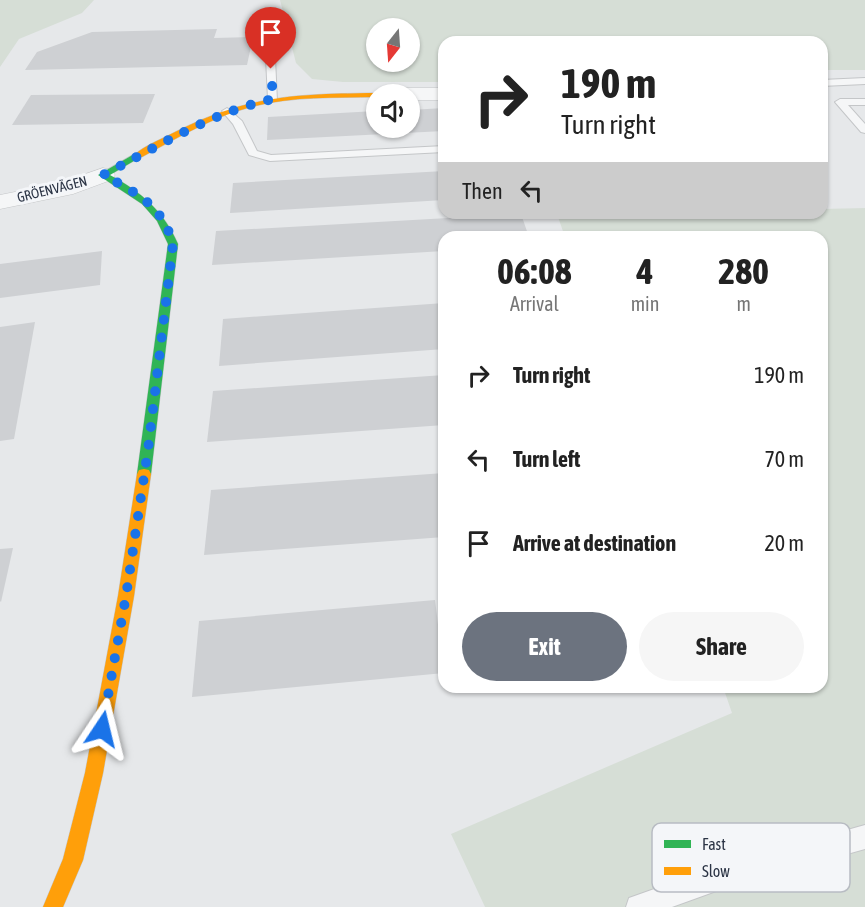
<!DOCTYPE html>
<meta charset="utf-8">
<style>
:root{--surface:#fff;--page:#f6f6f6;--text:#222;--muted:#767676;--accent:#6c737f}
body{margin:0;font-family:"Asap Condensed",sans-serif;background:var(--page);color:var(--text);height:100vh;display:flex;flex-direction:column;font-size:22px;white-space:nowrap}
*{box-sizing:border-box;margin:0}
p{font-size:20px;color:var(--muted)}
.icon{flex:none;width:33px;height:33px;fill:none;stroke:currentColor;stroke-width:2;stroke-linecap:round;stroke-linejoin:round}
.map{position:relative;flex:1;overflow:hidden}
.side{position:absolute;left:438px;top:231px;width:390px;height:462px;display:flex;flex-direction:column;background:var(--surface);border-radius:18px;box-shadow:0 2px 4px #0004}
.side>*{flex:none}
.guide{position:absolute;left:438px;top:36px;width:390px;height:183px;border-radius:18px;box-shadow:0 2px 4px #0004;background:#fff;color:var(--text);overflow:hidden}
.needle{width:39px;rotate:197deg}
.buttons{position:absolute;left:366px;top:18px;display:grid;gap:12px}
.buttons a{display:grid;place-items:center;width:54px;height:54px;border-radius:50%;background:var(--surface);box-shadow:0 2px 4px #0004;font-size:30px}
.pin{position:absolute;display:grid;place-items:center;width:51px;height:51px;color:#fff;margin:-62px -26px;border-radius:50% 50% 50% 0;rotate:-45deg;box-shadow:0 0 6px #0007}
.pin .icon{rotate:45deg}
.me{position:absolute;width:66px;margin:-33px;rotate:10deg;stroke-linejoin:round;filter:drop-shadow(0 0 4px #0008)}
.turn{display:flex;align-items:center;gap:21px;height:126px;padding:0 24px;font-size:27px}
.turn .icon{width:78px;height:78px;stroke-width:2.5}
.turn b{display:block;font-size:42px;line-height:51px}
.then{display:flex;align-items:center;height:57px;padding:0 24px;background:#0003;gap:12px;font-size:22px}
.eta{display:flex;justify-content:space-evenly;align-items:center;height:102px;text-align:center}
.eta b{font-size:36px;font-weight:700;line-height:42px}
.cta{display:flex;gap:12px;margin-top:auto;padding:12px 24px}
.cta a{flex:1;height:69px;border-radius:36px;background:var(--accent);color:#fff;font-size:24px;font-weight:700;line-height:69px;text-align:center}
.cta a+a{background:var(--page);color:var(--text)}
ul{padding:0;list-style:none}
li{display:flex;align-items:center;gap:18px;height:84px;padding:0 24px}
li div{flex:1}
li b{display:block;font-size:22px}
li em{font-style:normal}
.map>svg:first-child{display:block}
</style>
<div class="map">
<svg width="865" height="907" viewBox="0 0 865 907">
<rect width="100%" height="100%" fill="#e6e8ea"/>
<!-- green -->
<g fill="#d6ded6" fill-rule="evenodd">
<path d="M0,0H94L82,13L19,39L0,67Z"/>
<path d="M280,0H865V70H822V42H444V82H343L312,79L296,63ZM410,28V62H376V28Z"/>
<path d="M865,208V907H485L451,834L732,713L723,687H822V237H565L558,217L681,213H822V209Z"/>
</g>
<!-- building -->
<g fill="#ced0d3">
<path d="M217,29L214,38L253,37L247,65L25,70L37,52L92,32Z"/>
<path d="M155,94L143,123L12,125L31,95Z"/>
<path d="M444,108V131L267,140L268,117L376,111V128H410V110Z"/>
<path d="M444,171V200L230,213L233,183Z"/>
<path d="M521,214L529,237H444V251L212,265L216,231Z"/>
<path d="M102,251L100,285L0,298V264Z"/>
<path d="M444,303V349L219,366L223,319Z"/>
<path d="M35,322L14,439L0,441V327Z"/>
<path d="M444,375V425L207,442L213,391Z"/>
<path d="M444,473V537L204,555L211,490Z"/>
<path d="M13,548L1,602L0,601V549Z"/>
<path d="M435,600L444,673L192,697L199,621Z"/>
</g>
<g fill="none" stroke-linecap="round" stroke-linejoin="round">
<defs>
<g id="lane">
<path d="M249,24H255L274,37L277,101L268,99L265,38L249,28Z"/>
<path d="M865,78V84L822,86V80Z"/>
<path d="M865,99V105H848L865,124V133L861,132L835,102L840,99Z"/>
<path d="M227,108L242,121L257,151L271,155L444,146V152L270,161L249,155L233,124L222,111Z"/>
<path d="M865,825V849L719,890L672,907H626L629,898L719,866Z"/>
</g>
<g id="street">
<path d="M403,88H444V100H410V94H393L396,90Z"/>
<path d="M103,168L111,170L115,175L111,180L73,194L0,209V195L59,183Z"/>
</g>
<path id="fast" d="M136,153L144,155L110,175C141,192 164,211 178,244L151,474L149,478H139L137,474L168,244L157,221L142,204L98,175Z"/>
<g id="slow">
<path d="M376,93L380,94H376V97C335,98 292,96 251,107C213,117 177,138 142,157L134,155C145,145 162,139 175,132C248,95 296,94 376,93Z"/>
<path d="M144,469L149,470L151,474L134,596L103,773L83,860L63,907H43L63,859L85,773L118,596L137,474L139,470Z"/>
</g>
</defs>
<!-- lane casing -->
<use href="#lane" stroke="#c4c6c8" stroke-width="2"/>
<!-- street casing -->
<use href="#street" stroke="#c4c6c8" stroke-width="1"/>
<!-- fast casing -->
<use href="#fast" stroke="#c4c6c8" stroke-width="1"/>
<!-- slow casing -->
<use href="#slow" stroke="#c4c6c8" stroke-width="1"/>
<!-- lane -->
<use href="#lane" fill="#f5f6f7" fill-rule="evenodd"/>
<!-- street -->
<use href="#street" fill="#f5f6f7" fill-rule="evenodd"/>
<!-- fast -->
<use href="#fast" fill="#30b455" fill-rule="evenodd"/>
<!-- slow -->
<use href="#slow" fill="#ff9f0a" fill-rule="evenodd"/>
</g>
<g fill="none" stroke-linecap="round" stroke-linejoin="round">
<!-- route -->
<path stroke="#1a73e8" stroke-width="10" stroke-dasharray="0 18" d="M102,729L126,596L148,450L173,244C162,205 137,193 103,175C159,146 210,113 273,99L271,69"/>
</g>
<g text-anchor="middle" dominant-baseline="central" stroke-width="6" stroke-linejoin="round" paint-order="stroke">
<!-- far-street labels -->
<g font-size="14" fill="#2b3445" stroke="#f4f6f9">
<text transform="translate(52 189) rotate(-14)">GRÖENVÄGEN</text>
</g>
</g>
<!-- legend -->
<rect x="652" y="823" width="198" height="69" rx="9" fill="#f4f6f9" stroke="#b8bcc3" stroke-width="1.5"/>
<rect x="664" y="840" width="27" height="8" fill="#30b455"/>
<rect x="664" y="867" width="27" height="8" fill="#ff9f0a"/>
<g font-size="16" fill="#2b3445">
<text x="702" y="850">Fast</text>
<text x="702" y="877">Slow</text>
</g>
</svg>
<div class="buttons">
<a><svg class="needle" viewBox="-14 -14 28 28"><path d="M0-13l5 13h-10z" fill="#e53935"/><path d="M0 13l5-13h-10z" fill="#767676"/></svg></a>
<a><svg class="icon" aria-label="sound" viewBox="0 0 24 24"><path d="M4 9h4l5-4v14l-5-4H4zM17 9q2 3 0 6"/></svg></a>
</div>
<div class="pin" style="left:271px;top:69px;background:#d93025"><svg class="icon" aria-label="arrive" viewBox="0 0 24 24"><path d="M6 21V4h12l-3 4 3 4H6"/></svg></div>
<svg class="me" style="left:102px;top:729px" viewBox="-20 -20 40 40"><path d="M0-17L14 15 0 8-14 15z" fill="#1a73e8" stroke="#fff" stroke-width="4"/></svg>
<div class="guide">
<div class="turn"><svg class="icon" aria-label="right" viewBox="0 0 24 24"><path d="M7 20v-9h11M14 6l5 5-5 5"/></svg><div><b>190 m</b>Turn right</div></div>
<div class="then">Then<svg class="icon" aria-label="left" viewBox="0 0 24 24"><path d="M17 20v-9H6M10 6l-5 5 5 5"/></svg></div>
</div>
<section class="side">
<div class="eta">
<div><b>06:08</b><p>Arrival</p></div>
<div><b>4</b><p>min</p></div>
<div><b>280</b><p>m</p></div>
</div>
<ul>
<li><svg class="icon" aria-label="right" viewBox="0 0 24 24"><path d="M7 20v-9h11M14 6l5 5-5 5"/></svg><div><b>Turn right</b></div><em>190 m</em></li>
<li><svg class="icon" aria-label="left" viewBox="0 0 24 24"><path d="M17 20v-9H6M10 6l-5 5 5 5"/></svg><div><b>Turn left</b></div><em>70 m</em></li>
<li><svg class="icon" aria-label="arrive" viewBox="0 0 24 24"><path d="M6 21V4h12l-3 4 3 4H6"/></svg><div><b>Arrive at destination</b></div><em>20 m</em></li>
</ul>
<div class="cta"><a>Exit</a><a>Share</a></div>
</section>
</div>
